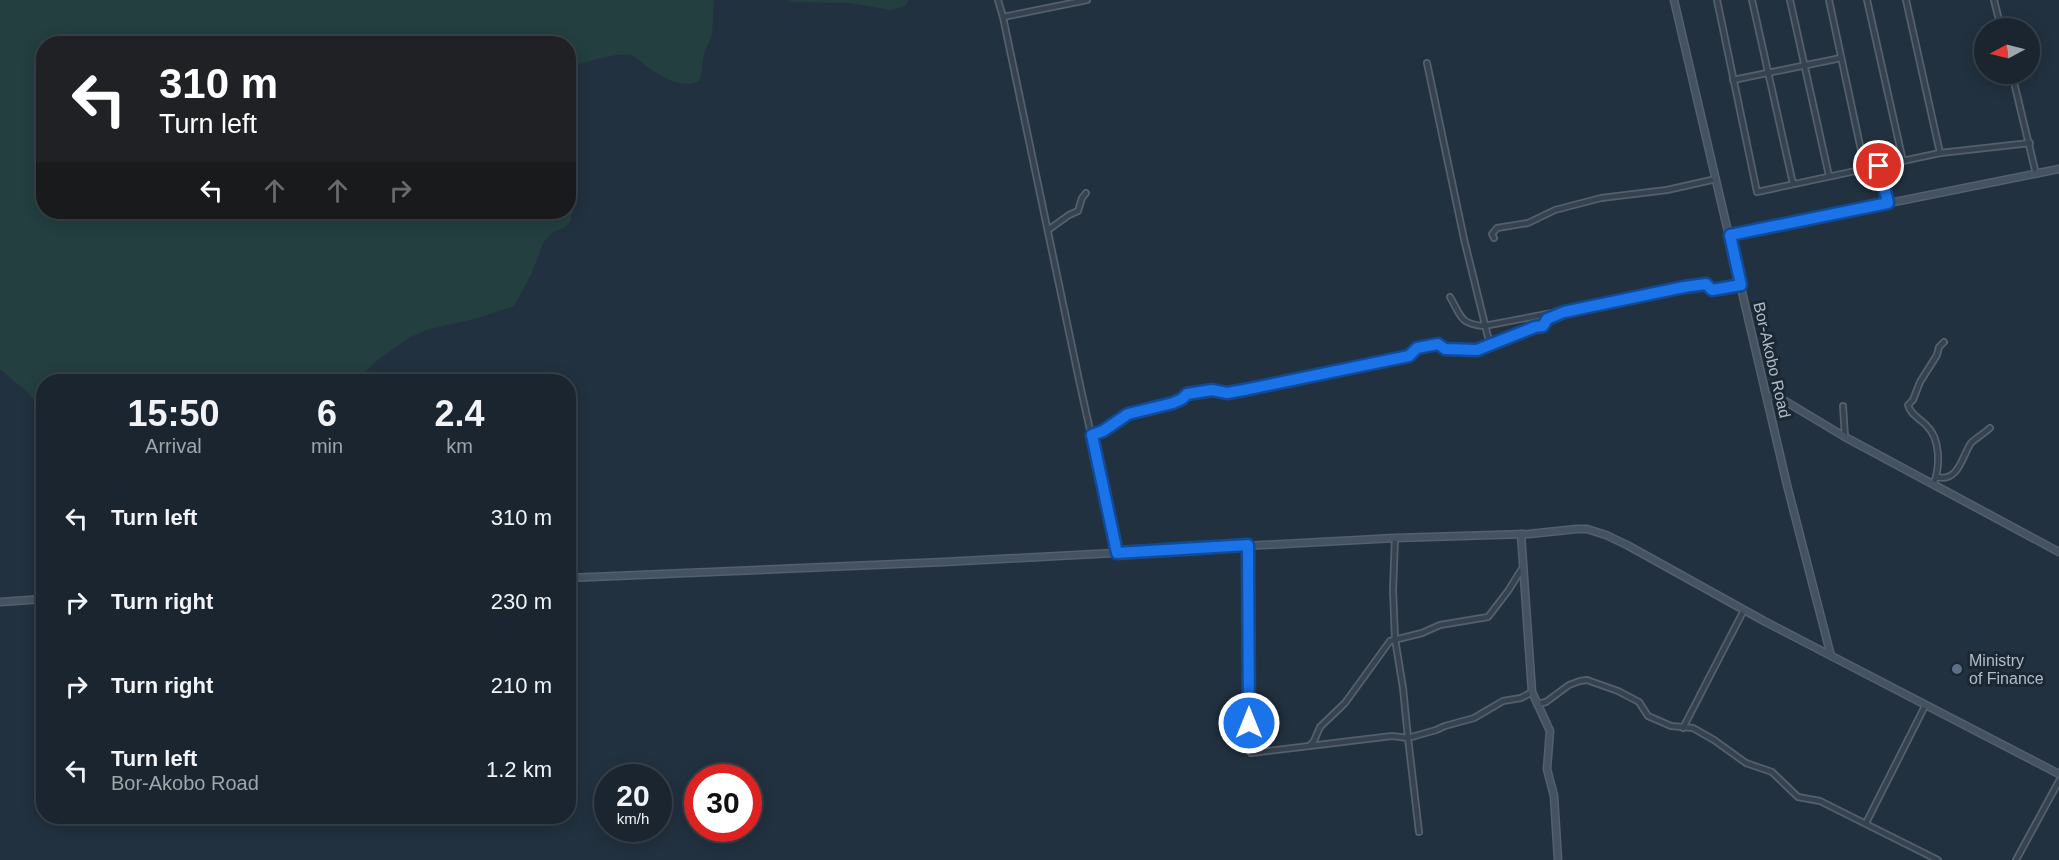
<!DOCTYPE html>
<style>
:root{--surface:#1a252f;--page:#232d37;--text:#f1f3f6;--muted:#9fa5aa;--line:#38424b}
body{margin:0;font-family:Arial,sans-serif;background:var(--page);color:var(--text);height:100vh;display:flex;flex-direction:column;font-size:22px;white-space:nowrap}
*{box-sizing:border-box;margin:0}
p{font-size:20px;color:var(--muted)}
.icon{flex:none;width:33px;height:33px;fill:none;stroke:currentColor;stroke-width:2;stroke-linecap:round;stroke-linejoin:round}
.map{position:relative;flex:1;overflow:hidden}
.panel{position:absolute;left:36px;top:374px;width:540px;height:450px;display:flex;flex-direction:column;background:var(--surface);border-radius:24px;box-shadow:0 3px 15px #0003,0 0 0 2px var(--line)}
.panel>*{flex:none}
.guide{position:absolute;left:36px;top:36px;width:540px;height:183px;border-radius:24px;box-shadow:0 3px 15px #0003,0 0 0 2px var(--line);background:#202124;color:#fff;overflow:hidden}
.needle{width:39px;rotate:263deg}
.tools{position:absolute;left:1974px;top:18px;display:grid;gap:12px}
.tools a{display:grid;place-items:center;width:66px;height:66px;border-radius:50%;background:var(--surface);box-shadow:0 3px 15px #0003,0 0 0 2px var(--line);font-size:30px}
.speed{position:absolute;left:594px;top:764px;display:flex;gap:12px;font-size:30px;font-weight:700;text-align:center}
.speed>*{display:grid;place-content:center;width:78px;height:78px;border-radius:50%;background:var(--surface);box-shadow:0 3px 15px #0003,0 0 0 2px var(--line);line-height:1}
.speed small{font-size:15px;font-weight:400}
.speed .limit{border:9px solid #d22;background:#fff;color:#111}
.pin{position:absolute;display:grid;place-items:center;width:51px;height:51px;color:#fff;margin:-26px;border:3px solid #fff;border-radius:50%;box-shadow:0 2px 6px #0007}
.me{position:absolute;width:66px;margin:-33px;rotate:0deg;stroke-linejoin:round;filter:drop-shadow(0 0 4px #0008)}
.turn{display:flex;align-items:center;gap:21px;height:126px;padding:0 24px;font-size:27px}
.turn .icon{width:78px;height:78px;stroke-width:2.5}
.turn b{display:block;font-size:42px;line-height:51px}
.lanes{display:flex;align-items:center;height:57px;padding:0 24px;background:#0003;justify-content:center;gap:30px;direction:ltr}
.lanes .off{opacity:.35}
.eta{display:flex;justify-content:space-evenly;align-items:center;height:102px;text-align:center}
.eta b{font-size:36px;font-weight:800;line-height:42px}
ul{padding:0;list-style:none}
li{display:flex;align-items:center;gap:18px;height:84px;padding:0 24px}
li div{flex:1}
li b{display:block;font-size:22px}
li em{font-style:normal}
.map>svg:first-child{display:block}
</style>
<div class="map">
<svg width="2059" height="860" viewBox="0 0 2059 860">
<rect width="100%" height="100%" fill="#22313f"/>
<!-- green -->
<g fill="#243f40">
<path d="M0,0H714L712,35L704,53L700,80C683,91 659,76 645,65C641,62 635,56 630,55C616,52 589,62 575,65L569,62L568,44H44V212H568L569,175V189L574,201L571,221L565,227L552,233L543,243L531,275L514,306L475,319L429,329L410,337L376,361L357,380L44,381L43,410L28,393L0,369Z"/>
<path d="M788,0H909L905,6L891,10L850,3L794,2Z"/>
</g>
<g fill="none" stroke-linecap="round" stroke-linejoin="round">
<defs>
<g id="street">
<path d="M998,0L1003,17L1079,380L1117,553"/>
<path d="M1717,0L1757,192L1940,153L2030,143"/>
<path d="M1752,0L1793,184"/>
<path d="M1790,0L1829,176"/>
<path d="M1829,0L1865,169"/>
<path d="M1867,0L1903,161"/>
<path d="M1906,0L1940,153"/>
<path d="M1994,0L2001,28"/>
<path d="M1003,17L1087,0"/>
<path d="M1427,63L1464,239L1490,345"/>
<path d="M2012,74L2036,174"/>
<path d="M1733,80L1841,58"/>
<path d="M1879,166L1888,203"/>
<path d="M1048,230L1069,215L1078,211L1082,198L1086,193"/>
<path d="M1494,238L1492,234L1497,228L1528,223L1555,210L1601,198L1667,190L1716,179"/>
<path d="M1450,297C1461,315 1459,324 1484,326L1705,284L1712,290L1741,285"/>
<path d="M1843,406L1845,437"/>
<path d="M1092,436L1103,431L1128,414L1173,403L1182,399L1187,394L1212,390L1227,393L1244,390L1409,356L1417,348L1438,344L1445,349L1477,350L1535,327L1543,326L1547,319L1564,312"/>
<path d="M1936,477C1959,483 1962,456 1971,443C1972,441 1986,432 1990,428"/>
<path d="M1934,483C1940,466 1941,439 1926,425C1920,419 1910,414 1908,405L1913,400L1920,382L1937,355L1939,347L1944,342"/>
<path d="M1248,545L1249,741L1251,753L1392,736L1408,738L1403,688L1395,639L1393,590L1395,538"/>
<path d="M1537,704L1546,702L1569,685L1580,681L1587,680L1618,691L1639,702L1648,716L1671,726L1693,728L1714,740L1746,763L1772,772L1798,797L1820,801L1938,860"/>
<path d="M1683,728L1744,610"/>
<path d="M1309,746L1314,741L1320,727L1345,703L1390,641L1422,633L1440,625L1488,617L1508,591L1523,567"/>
<path d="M1866,823L1925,706"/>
<path d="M1419,832L1408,738L1436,730L1445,726L1474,718L1503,701L1521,698L1532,692"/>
<path d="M2016,860L2059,781"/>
</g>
<g id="secondary">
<path d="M1674,0L1787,485L1831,656"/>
<path d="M1730,235L2059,169"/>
<path d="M1768,397L1775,395L1845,437L2059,552"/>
<path d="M1521,534L1532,692L1550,731L1547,769L1554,796L1558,860"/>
<path d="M568,578L944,562L1395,538L1529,534L1577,529H1587L1606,535L1627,545L1764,621L2059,774"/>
<path d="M0,602L44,599"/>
</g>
</defs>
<!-- street casing -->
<use href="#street" stroke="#54606c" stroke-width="8"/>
<!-- secondary casing -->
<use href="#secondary" stroke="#54606c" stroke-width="9"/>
<!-- street -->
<use href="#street" stroke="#36424f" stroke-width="4.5"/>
<!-- secondary -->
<use href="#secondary" stroke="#445262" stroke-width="6"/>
</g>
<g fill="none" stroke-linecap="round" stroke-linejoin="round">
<defs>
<path id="route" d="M1249,723L1248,545L1117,553L1092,435L1103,431L1128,414L1173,403L1182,399L1187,394L1212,390L1227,393L1244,390L1409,356L1417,348L1438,344L1445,349L1477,350L1535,327L1543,326L1547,319L1564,312L1684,287L1706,284L1712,290L1741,285L1730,235L1888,203L1879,166"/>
</defs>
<!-- route casing -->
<use href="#route" stroke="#114b97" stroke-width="15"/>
<!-- route -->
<use href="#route" stroke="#1a73e8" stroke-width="10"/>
</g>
<!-- markers -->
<circle fill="#5c6f8a" stroke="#1b2733" stroke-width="2" cx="1957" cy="669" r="6"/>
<g text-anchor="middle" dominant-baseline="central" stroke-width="6" stroke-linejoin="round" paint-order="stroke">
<!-- street labels -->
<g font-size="16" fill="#b2bdca" stroke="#1b2733">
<text transform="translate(1772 360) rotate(77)">Bor-Akobo Road</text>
</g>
<!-- poi labels -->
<g font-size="16" fill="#b2bdca" stroke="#1b2733" text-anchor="start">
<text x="1969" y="660">Ministry<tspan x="1969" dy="18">of Finance</tspan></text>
</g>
</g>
</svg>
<div class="tools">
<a><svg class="needle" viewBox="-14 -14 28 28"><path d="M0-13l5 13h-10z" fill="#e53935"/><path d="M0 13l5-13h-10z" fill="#9fa5aa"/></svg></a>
</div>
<div class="speed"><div>20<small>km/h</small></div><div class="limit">30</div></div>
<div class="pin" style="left:1879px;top:166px;background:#d93025"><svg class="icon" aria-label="arrive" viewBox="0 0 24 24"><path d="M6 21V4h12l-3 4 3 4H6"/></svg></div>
<svg class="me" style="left:1249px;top:723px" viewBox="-20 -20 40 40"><circle r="17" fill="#1a73e8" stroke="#fff" stroke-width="3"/><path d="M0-11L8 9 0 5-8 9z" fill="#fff"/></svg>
<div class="guide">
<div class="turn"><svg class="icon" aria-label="left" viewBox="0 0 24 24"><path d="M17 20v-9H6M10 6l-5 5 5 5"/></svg><div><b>310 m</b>Turn left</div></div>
<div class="lanes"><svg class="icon" aria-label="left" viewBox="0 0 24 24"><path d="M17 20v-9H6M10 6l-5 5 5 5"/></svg><svg class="icon off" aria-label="ahead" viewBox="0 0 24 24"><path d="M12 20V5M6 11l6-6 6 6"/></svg><svg class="icon off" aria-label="ahead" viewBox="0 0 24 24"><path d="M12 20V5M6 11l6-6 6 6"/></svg><svg class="icon off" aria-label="right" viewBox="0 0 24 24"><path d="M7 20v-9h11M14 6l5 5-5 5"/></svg></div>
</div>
<section class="panel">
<div class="eta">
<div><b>15:50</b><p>Arrival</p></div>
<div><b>6</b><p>min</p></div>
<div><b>2.4</b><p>km</p></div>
</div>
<ul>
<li><svg class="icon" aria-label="left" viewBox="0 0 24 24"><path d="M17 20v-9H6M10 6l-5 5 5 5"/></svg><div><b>Turn left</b></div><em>310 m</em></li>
<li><svg class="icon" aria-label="right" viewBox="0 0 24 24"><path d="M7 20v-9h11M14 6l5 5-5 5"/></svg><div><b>Turn right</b></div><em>230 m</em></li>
<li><svg class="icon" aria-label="right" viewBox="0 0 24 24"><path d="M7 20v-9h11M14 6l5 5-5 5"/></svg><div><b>Turn right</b></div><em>210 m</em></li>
<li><svg class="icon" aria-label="left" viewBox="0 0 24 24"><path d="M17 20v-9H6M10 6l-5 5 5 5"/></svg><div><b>Turn left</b><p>Bor-Akobo Road</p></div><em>1.2 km</em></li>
</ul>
</section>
</div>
